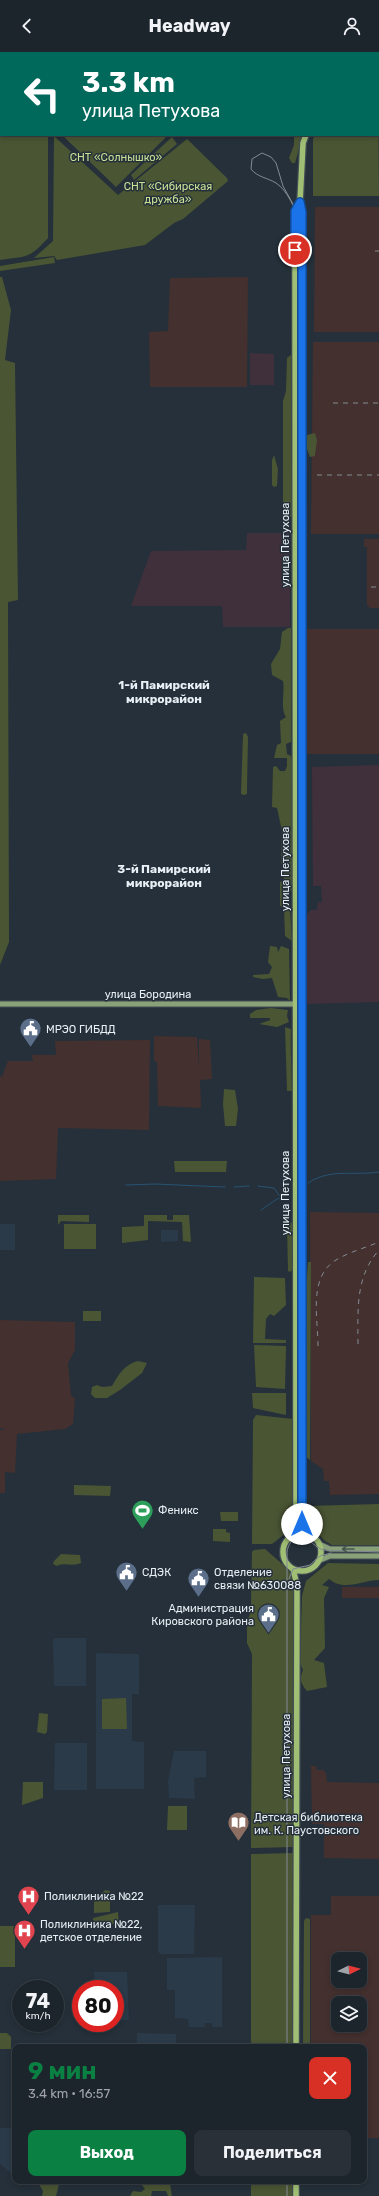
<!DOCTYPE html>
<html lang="ru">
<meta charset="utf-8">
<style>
:root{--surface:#1c242c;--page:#293038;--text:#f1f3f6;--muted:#a0a4a9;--line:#3a4148;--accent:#0b8043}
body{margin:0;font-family:Rubik,sans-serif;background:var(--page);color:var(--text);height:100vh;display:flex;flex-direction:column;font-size:15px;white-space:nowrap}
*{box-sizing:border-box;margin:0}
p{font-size:13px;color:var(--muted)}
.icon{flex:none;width:22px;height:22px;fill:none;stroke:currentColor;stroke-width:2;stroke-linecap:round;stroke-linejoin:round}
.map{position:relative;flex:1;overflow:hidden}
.sheet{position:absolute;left:12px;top:1992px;width:355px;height:140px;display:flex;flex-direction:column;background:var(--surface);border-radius:8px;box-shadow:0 2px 6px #0003,0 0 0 1px var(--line)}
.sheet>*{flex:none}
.top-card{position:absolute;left:0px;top:0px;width:379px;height:84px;box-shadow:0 2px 6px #0003,0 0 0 1px var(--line);background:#00695c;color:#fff;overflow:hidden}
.needle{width:26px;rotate:84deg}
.fabs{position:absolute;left:331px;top:1900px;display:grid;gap:8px}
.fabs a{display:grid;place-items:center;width:36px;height:36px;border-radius:8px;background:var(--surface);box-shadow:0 2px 6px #0003,0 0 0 1px var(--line);font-size:20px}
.speed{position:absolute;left:12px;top:1928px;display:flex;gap:8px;font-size:20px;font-weight:700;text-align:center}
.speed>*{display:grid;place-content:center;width:52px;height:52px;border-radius:50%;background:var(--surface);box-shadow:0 2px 6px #0003,0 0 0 1px var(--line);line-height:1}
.speed small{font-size:10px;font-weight:400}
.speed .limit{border:6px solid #d22;background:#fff;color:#111}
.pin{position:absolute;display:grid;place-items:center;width:34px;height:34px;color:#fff;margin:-17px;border:2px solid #fff;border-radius:50%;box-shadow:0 1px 4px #0007}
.me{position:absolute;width:44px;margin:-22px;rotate:0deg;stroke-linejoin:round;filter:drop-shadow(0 0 3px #0008)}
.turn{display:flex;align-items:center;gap:14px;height:84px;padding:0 16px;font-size:18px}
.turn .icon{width:52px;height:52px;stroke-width:2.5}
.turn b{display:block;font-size:28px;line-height:34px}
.round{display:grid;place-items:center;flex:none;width:42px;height:42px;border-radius:8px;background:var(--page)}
.overview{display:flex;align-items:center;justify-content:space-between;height:68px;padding:0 16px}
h1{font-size:24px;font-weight:700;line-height:30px;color:var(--accent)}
.action{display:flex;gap:8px;margin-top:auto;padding:8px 16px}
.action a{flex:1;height:46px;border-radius:8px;background:var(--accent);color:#fff;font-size:16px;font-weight:700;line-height:46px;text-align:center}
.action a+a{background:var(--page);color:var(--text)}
header{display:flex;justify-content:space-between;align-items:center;height:52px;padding:0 16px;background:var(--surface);font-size:18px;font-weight:700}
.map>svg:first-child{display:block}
</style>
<header><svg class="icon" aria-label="back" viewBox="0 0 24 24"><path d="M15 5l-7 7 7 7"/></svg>Headway<svg class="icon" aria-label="person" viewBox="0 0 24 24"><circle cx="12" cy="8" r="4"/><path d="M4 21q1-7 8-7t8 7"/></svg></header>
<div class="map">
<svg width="379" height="2144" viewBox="0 0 379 2144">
<rect width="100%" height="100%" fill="#25303a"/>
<!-- commercial -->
<g fill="#40303c">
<path d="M250,301L274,302V333H250Z"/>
<path d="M247,481H290V575H223L222,554H131L151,499L246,498Z"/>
<path d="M379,713V950L306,952L307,862L311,858H317L318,850H322L321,834H313L312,715Z"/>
</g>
<!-- industrial -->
<g fill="#44302e" fill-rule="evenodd">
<path d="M315,155H379V280H314Z"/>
<path d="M248,225L247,335H150L149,280L168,279L170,226Z"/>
<path d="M313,290H379V482H311Z"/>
<path d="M364,487H379V556H370L367,553V495H364Z"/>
<path d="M306,577H379V702H307Z"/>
<path d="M154,984L197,985L199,1016V987L210,988L212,1027L200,1028L201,1056L158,1054L157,1010L154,1009Z"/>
<path d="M150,988L149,1078L58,1076L56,1127L0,1129V1024L2,1025L8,1009H33L32,1003H56L55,989Z"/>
<path d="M310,1160L379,1161V1442L330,1443L329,1429H324L323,1417L311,1409Z"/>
<path d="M0,1268L75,1270V1298L68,1311L71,1344L75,1346L73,1372L65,1377L17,1382L15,1421L5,1420V1441H0V1378H5L0,1376Z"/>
<rect x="342" y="1535" width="37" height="11"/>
<path d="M311,1714H316L317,1718H323L326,1721L327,1730L379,1731V1807L324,1806V1772H312Z"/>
<path d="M331,1844H379V2086H364V1995H311V1863H331ZM338,1907H360V1929H338ZM338,1951H360V1973H338Z"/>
</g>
<!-- built -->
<g fill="#2a3a48">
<rect x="0" y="1172" width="15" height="26"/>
<path d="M161,1178H178V1189L161,1190Z"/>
<path d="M55,1586H86V1634H54L53,1588Z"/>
<path d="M96,1601L139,1602V1642H132V1689L144,1690V1737H96Z"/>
<path d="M55,1691H87V1738H54Z"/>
<path d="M174,1699H206V1725L194,1726L195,1747L169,1746L168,1729Z"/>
<path d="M158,1853H195L194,1902H160L158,1899Z"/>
<path d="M222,1905V1975H213L211,1971H205V1975H189L188,1967L175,1966V1938H167V1906Z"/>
<path d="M94,1920H127L129,1968H115V1937H95Z"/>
<path d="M137,1981L176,1982V1995H137Z"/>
<path d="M0,2076H15V2120L11,2121L0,2112Z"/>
</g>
<!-- green -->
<g fill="#4a5534">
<path d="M0,0H80L1,1V83H48V186C29,207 27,204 0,208Z"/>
<path d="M378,23L379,144H313V87L315,83H378Z"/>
<path d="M62,83H168L116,135Z"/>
<path d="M294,83H303L295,111H292L289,106L294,93Z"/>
<path d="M54,84L118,143L187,87L227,126L228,129L183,167L174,171L145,193L57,208L54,204L34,206L53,189Z"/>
<path d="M172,85L177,92L134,128L131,123Z"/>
<path d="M54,205L55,211L0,219V214Z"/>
<path d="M0,225H2L11,258L5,308L15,311L18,548L8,550L9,890L0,913Z"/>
<path d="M291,303L292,463L289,467H283V349L286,339L287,306Z"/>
<path d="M315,381L317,389L315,402V404L310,405L306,394L307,383Z"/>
<path d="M274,403L278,417L277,434L274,435L272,433V408Z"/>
<path d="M288,576H291V690L286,692L287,702L291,704L292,709V838L289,841L292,889L285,884L284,856L280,854V830L284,828V815L281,811L282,779L277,756L272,755L273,715L276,714L280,719H285L287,714V706H274L277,693L281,691L280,669L286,665C280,657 285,639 283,629L272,623L271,612L280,597L282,580Z"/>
<path d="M246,681L248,685L247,735V742L244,743L241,742L243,682Z"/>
<path d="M270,894L277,895L278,900L281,894L289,897L290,949L287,946L278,945L272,926L263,927L253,925V923L269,922L272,915L268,910Z"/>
<path d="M271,956L288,958L287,964L289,970L277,975L259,972L270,968V966H250V962L256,958Z"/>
<path d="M285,975L291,977C290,998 292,1018 292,1039H287Z"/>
<path d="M224,1037L235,1038L238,1057L236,1074H225L223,1052Z"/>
<path d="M174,1109H227L226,1120H175Z"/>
<path d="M58,1163H89V1170L61,1169L58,1173Z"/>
<path d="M144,1163H167V1168H173V1163H189L191,1190L183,1189L182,1170L148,1169V1188L122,1191V1175L144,1174Z"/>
<path d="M289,1170L293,1171V1217L290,1220L288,1219L287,1174Z"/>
<rect x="64" y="1172" width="32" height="25"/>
<path d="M308,1210H311L310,1408L305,1404L304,1227L307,1225Z"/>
<path d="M254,1225L285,1226L286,1253L274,1264L270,1262L266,1267L265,1287L286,1288V1291H253Z"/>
<rect x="83" y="1259" width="18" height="10"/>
<path d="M254,1293L286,1294L285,1337L256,1335Z"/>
<path d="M138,1309L147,1311L142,1321L120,1338L107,1346H95L91,1342L92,1335L97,1333L102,1335L112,1334C118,1323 125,1312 138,1309Z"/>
<path d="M252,1341H286V1363L253,1356Z"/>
<path d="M256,1363L293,1367V1464L291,1477L272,1492H252L253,1368Z"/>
<path d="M74,1433L111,1434L110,1444L74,1443Z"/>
<path d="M379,1452V1493H332L325,1489L307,1470V1454Z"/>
<path d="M220,1460H238V1469H221Z"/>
<path d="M213,1477H226V1480L230,1481V1490L213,1489Z"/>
<path d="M265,1497L288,1517L293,1527L294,1795L251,1796L252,1602L247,1591V1569L250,1562L251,1551L252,1500L254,1498Z"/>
<path d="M61,1502L80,1503L81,1511C73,1515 64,1510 57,1514L53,1512L54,1509Z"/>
<path d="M328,1511L379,1512V1528C363,1528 344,1540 329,1527L322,1533L329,1535L324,1546L325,1596L314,1608L324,1611L327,1635L307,1639C301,1632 299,1627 303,1618L300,1611L302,1544L306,1529Z"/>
<path d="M126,1646L127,1677H102V1647Z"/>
<path d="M39,1661L48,1662L47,1680L45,1682L37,1680Z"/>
<path d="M23,1730H43V1746L22,1753Z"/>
<path d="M168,1754H187V1778H167Z"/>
<path d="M294,1801L293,1995H251V1802Z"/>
<path d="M105,1838L110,1839V1860L94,1861V1850Z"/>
<path d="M118,1860L119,1872H93V1866Z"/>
<path d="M306,1866L310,1867V1995H303L304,1869Z"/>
<rect x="0" y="1874" width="15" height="41"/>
<path d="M0,1981H7L11,1985V1997H0Z"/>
<path d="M60,2129L56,2144H42L43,2139L37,2129Z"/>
<rect x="251" y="2129" width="42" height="15"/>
<path d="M149,2132H170L172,2144H168L166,2139H152L151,2144H130L133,2139L141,2140L145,2137L142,2133Z"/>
</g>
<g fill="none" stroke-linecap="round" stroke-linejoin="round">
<!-- stream -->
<g stroke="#275373" stroke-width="1">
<path d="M308,1131C330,1116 354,1124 379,1120"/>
<path d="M126,1133L155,1132L225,1135"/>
<path d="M258,1134L274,1136L281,1146L277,1147L261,1158"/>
<path d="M234,1135L249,1134"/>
</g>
<!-- river -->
<g stroke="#275373" stroke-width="4.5">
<path d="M355,0L357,1"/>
<path d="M378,14H379"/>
</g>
<defs>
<g id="major">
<path d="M0,952H295"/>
<path d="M319,1492L330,1497H379"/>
<path d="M318,1509L330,1504H379"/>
</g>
<g id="highway">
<path d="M365,1L366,0"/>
<path d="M306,83L303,91L300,150L302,161V1467L305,1478L308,1482"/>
<circle cx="302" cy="1500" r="19"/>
<path d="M291,1485L294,1478L296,1455L295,163L300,150"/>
<path d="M293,1517L297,1533L296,1995"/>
<path d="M296,2129V2144"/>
</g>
</defs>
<!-- major casing -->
<use href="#major" stroke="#424c54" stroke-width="7"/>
<!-- highway casing -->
<use href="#highway" stroke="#424c54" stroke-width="8"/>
<!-- major -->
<use href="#major" stroke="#89a178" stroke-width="5"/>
<!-- highway -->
<use href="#highway" stroke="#a0bf74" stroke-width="5.5"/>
<!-- tram -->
<g stroke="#828b93" stroke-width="1">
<path d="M289,1527L293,1517L310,1513L320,1504L331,1501"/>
<path d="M287,1995V1500C289,1487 298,1488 298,1468V169C296,157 287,138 276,131C268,126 257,125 251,117L252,107L262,101L271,105L276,111L283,134L298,161L299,169L300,1473C303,1483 313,1494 323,1498L379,1500"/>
<path d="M287,2129V2144"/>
</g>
<!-- rail -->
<g stroke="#828b93" stroke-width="1" stroke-dasharray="5 5" stroke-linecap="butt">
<path d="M375,199H379"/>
<path d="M333,351H379"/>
<path d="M317,423H379"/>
<path d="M371,535H379"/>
<path d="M358,1292C358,1258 355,1225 379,1198"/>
<path d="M318,1294C318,1266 308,1225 336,1208C349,1200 365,1196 379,1190"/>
</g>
</g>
<!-- one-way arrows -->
<defs><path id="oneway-shaft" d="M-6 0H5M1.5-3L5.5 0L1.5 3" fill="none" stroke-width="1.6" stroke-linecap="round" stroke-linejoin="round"/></defs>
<use stroke="#485850" href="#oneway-shaft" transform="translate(348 1497) rotate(-180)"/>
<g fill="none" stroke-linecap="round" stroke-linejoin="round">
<defs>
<path id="route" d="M295,198V159L300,150L302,160V1472"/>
</defs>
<!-- route casing -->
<use href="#route" stroke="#114b97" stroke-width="10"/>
<!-- route -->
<use href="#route" stroke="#1a73e8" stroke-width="7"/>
</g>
<!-- icons -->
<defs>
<symbol id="civic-pin" viewBox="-11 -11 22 30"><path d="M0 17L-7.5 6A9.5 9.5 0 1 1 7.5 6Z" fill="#5c6f8a" stroke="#25303a"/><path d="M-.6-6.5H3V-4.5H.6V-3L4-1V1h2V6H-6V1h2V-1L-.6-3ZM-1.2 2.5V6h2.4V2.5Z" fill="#fff"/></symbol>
<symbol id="stadium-pin" viewBox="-11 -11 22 30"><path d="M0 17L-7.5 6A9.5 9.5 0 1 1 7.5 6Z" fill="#2e9e5b" stroke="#25303a"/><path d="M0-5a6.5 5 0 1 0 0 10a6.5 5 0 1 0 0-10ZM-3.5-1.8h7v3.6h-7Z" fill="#fff"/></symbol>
<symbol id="library-pin" viewBox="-11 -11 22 30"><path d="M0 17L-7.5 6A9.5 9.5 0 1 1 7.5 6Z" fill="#8d6e63" stroke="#25303a"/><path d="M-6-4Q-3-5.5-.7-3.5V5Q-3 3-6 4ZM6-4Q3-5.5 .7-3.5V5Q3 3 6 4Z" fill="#fff"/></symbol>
<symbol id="hospital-pin" viewBox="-11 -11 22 30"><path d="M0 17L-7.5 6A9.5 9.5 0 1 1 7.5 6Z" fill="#e0444e" stroke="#25303a"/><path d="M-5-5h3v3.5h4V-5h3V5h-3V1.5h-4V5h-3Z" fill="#fff"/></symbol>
</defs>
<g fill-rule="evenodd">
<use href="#civic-pin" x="18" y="964" width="25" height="34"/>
<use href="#stadium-pin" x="130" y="1446" width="25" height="34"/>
<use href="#civic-pin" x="114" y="1508" width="25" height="34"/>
<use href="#civic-pin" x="186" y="1514" width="25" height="34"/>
<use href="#civic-pin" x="256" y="1550" width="25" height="34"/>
<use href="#library-pin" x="226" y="1758" width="25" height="34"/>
<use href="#hospital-pin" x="16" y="1832" width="25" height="34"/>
<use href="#hospital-pin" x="12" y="1866" width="25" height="34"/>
</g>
<g text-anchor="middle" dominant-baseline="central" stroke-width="3" stroke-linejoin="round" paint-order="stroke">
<!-- park labels -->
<g font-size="11" fill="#c8e296" stroke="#25303a">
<text x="116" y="105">СНТ «Солнышко»</text>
<text x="168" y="134">СНТ «Сибирская<tspan x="168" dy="13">дружба»</tspan></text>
</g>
<!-- street labels -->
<g font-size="11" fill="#e8eff5" stroke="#25303a">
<text transform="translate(285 493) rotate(-90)">улица Петухова</text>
<text transform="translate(285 817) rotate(-90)">улица Петухова</text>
<text x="148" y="942">улица Бородина</text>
<text transform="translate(285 1141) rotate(-90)">улица Петухова</text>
<text transform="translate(286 1704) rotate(-90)">улица Петухова</text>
</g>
<!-- poi labels -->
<g font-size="11" fill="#e8eff5" stroke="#25303a" text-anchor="start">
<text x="46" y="977">МРЭО ГИБДД</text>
<text x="158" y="1458">Феникс</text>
<text x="142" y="1520">СДЭК</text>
<text x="214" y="1520">Отделение<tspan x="214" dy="13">связи №630088</tspan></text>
<text x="254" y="1556" text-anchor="end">Администрация<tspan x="254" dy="13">Кировского района</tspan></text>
<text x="254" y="1765">Детская библиотека<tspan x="254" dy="13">им. К. Паустовского</tspan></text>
<text x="44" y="1844">Поликлиника №22</text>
<text x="40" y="1872">Поликлиника №22,<tspan x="40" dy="13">детское отделение</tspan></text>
</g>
<!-- neighbourhood labels -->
<g font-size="12" font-weight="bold" fill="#e8eff5" stroke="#25303a">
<text x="164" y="633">1-й Памирский<tspan x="164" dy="14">микрорайон</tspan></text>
<text x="164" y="817">3-й Памирский<tspan x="164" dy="14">микрорайон</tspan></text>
</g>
</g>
</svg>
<div class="fabs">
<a><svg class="needle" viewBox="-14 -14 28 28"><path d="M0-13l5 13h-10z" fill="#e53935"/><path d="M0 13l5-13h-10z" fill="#a0a4a9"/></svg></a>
<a><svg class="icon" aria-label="layers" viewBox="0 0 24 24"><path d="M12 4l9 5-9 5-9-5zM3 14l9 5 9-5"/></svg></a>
</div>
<div class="speed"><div>74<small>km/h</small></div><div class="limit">80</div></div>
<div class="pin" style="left:295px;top:198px;background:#d93025"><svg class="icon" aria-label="arrive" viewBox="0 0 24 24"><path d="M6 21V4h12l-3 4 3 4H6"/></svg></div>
<svg class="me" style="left:302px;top:1472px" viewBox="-20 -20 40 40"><circle r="19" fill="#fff"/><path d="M0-13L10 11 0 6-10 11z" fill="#1a73e8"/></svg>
<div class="top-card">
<div class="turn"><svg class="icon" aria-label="left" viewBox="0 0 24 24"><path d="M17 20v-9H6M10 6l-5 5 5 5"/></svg><div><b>3.3 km</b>улица Петухова</div></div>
</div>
<section class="sheet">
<div class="overview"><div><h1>9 мин</h1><p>3.4 km · 16:57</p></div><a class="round" style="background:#d93025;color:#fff"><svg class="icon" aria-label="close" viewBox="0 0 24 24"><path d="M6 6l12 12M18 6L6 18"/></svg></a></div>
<div class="action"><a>Выход</a><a>Поделиться</a></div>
</section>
</div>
